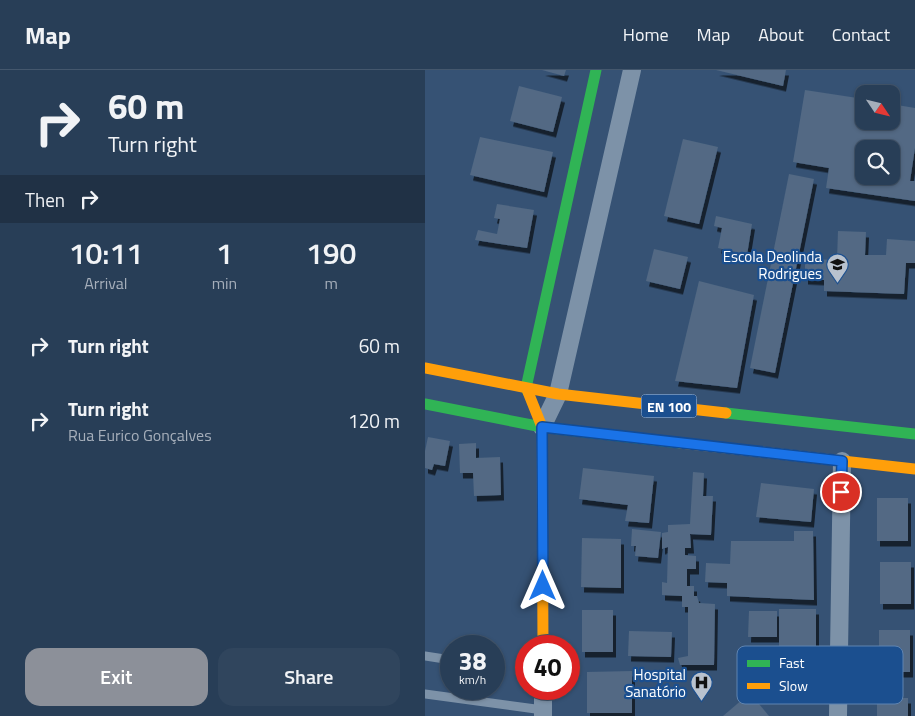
<!DOCTYPE html>
<meta charset="utf-8">
<style>
:root{--surface:#283e57;--page:#30455d;--text:#f1f3f6;--muted:#a5aeba;--line:#44576d;--accent:#8c9099}
body{margin:0;font-family:"Titillium Web",sans-serif;background:var(--page);color:var(--text);height:100vh;display:flex;flex-direction:column;font-size:19px;white-space:nowrap}
*{box-sizing:border-box;margin:0}
p{font-size:16px;color:var(--muted)}
.icon{flex:none;width:28px;height:28px;fill:none;stroke:currentColor;stroke-width:2;stroke-linecap:round;stroke-linejoin:round}
.map{position:relative;flex:1;overflow:hidden}
.sheet{display:flex;flex-direction:column;background:var(--surface);width:425px}
.sheet>*{flex:none}
.hud{background:#283e57;color:var(--text);overflow:hidden}
.needle{width:32px;rotate:125deg}
.fabs{position:absolute;left:430px;top:15px;display:grid;gap:10px}
.fabs a{display:grid;place-items:center;width:45px;height:45px;border-radius:10px;background:var(--surface);box-shadow:0 1px 4px #0004,0 0 0 1px var(--line);font-size:25px}
.speed{position:absolute;left:15px;top:565px;display:flex;gap:10px;font-size:25px;font-weight:700;text-align:center}
.speed>*{display:grid;place-content:center;width:65px;height:65px;border-radius:50%;background:var(--surface);box-shadow:0 1px 4px #0004,0 0 0 1px var(--line);line-height:1}
.speed small{font-size:12px;font-weight:400}
.speed .limit{border:8px solid #d22;background:#fff;color:#111}
.pin{position:absolute;display:grid;place-items:center;width:42px;height:42px;color:#fff;margin:-21px;border:2px solid #fff;border-radius:50%;box-shadow:0 1px 5px #0007}
.me{position:absolute;width:55px;margin:-28px;rotate:0deg;stroke-linejoin:round;filter:drop-shadow(0 0 4px #0008)}
.turn{display:flex;align-items:center;gap:18px;height:105px;padding:0 25px;font-size:22px}
.turn .icon{width:65px;height:65px;stroke-width:2.5}
.turn b{display:block;font-size:35px;line-height:42px}
.then{display:flex;align-items:center;height:48px;padding:0 25px;background:#0003;gap:10px;font-size:19px}
.eta{display:flex;justify-content:space-evenly;align-items:center;height:85px;text-align:center}
.eta b{font-size:30px;font-weight:600;line-height:35px}
.action{display:flex;gap:10px;margin-top:auto;padding:10px 25px}
.action a{flex:1;height:58px;border-radius:15px;background:var(--accent);color:#fff;font-size:20px;font-weight:600;line-height:58px;text-align:center}
.action a+a{background:var(--page);color:var(--text)}
ul{padding:0;list-style:none}
li{display:flex;align-items:center;gap:15px;height:75px;padding:0 25px}
li div{flex:1}
li b{display:block;font-size:19px}
li em{font-style:normal}
header{display:flex;align-items:center;gap:30px;box-sizing:border-box;height:70px;padding:0 25px;background:var(--surface);border-bottom:1px solid var(--line)}
header strong{font-size:24px}
nav{display:flex;gap:28px;margin-inline-start:auto;font-size:18px}
main{display:flex;flex:1;min-height:0}
.map>svg:first-child{display:block}
</style>
<header>
<strong>Map</strong>
<nav><a>Home</a><a>Map</a><a>About</a><a>Contact</a></nav>
</header>
<main>
<section class="sheet">
<div class="hud">
<div class="turn"><svg class="icon" aria-label="right" viewBox="0 0 24 24"><path d="M7 20v-9h11M14 6l5 5-5 5"/></svg><div><b>60 m</b>Turn right</div></div>
<div class="then">Then<svg class="icon" aria-label="right" viewBox="0 0 24 24"><path d="M7 20v-9h11M14 6l5 5-5 5"/></svg></div>
</div>
<div class="eta">
<div><b>10:11</b><p>Arrival</p></div>
<div><b>1</b><p>min</p></div>
<div><b>190</b><p>m</p></div>
</div>
<ul>
<li><svg class="icon" aria-label="right" viewBox="0 0 24 24"><path d="M7 20v-9h11M14 6l5 5-5 5"/></svg><div><b>Turn right</b></div><em>60 m</em></li>
<li><svg class="icon" aria-label="right" viewBox="0 0 24 24"><path d="M7 20v-9h11M14 6l5 5-5 5"/></svg><div><b>Turn right</b><p>Rua Eurico Gonçalves</p></div><em>120 m</em></li>
</ul>
<div class="action"><a>Exit</a><a>Share</a></div>
</section>
<div class="map">
<svg width="490" height="646" viewBox="0 0 490 646">
<defs>
<filter id="shadow"><feDropShadow dx="3" dy="5.5" stdDeviation="0" flood-color="#0009"/></filter>
</defs>
<rect width="100%" height="100%" fill="#365274"/>
<!-- building -->
<g fill="#526984" fill-rule="evenodd" filter="url(#shadow)">
<path d="M117,0H141L139,6Z"/>
<path d="M291,0H361L358,16Z"/>
<path d="M94,16L137,27L128,62L85,51Z"/>
<path d="M380,20L439,29V51H466V34L490,38V78L485,111H490V131L401,118L404,98L368,92ZM439,79H466V106H439Z"/>
<path d="M55,67L128,82L119,122L45,105Z"/>
<path d="M258,69L293,77L274,154L239,146Z"/>
<path d="M364,104L389,109L350,303L325,298Z"/>
<path d="M72,134L109,140L102,178L50,170L53,160L72,164L75,149L69,148Z"/>
<path d="M291,146L327,154L322,185L293,178L297,158L289,156Z"/>
<path d="M413,161L441,162L440,185H461L462,169L490,171V193H481L479,224L399,221V210L380,209V189L412,190Z"/>
<path d="M229,179L263,187L255,219L221,211Z"/>
<path d="M274,211L329,225L312,318L250,311Z"/>
<path d="M3,367L25,371L20,396L9,394L7,400L0,398V381Z"/>
<path d="M51,373V388L75,387L76,425L49,426L48,403H35L34,374Z"/>
<path d="M158,398L229,406L224,453L200,451L203,435L154,429Z"/>
<path d="M268,402L279,403L278,426H288L286,465L265,464L266,478H260V485L271,486V499H262V516H269V526H272L274,533L290,534L289,595H255L253,588L263,586V537H257V526L237,525V512L242,513L243,477L237,479V463L243,462V455L265,454Z"/>
<path d="M336,413L389,419L386,452L331,447Z"/>
<rect x="452" y="428" width="31" height="43"/>
<path d="M207,459L236,462L233,488L210,486L211,476H206Z"/>
<path d="M369,461H388L389,530L302,526V513L280,512L281,493L305,494L306,471H369Z"/>
<path d="M157,468L196,469V518L156,517Z"/>
<rect x="455" y="492" width="31" height="42"/>
<rect x="354" y="539" width="37" height="52"/>
<rect x="157" y="540" width="31" height="42"/>
<path d="M324,541H352V567H323Z"/>
<rect x="454" y="560" width="31" height="42"/>
<path d="M204,561L247,562L246,587L203,586Z"/>
<path d="M207,601V643H162V602Z"/>
<path d="M325,623L344,646H298Z"/>
<rect x="452" y="628" width="31" height="18"/>
</g>
<g fill="none" stroke-linecap="round" stroke-linejoin="round">
<!-- lane -->
<g stroke="#7d92a8" stroke-width="9">
<path d="M0,586L26,590"/>
<path d="M0,624L118,640"/>
</g>
<!-- street -->
<g stroke="#7d92a8" stroke-width="18">
<path d="M117,357L133,324L207,0"/>
<path d="M118,619V646"/>
<path d="M413,646L417,391"/>
</g>
<!-- fast -->
<g stroke="#30b455" stroke-width="11">
<path d="M103,322L101,318L171,0"/>
<path d="M0,334L117,357L255,373"/>
<path d="M301,343L490,364"/>
</g>
<!-- slow -->
<g stroke="#ff9f0a" stroke-width="11">
<path d="M0,298L133,324L301,343"/>
<path d="M103,322L117,357L118,576"/>
<path d="M255,373L490,399"/>
</g>
</g>
<g fill="none" stroke-linecap="round" stroke-linejoin="round">
<defs>
<path id="route" d="M118,516L117,357L417,391L416,422"/>
</defs>
<!-- route casing -->
<use href="#route" stroke="#114b97" stroke-width="12"/>
<!-- route -->
<use href="#route" stroke="#1a73e8" stroke-width="9"/>
</g>
<!-- icons -->
<defs>
<symbol id="school-pin" viewBox="-11 -11 22 30"><path d="M0 17L-7.5 6A9.5 9.5 0 1 1 7.5 6Z" fill="#b9c2ce" stroke="#1b4f8f"/><path d="M0-5L7-2L0 1L-7-2ZM-4 1L0 2.5L4 1V4Q0 6-4 4Z" fill="#111"/></symbol>
<symbol id="hospital-pin" viewBox="-11 -11 22 30"><path d="M0 17L-7.5 6A9.5 9.5 0 1 1 7.5 6Z" fill="#b9c2ce" stroke="#1b4f8f"/><path d="M-5-5h3v3.5h4V-5h3V5h-3V1.5h-4V5h-3Z" fill="#111"/></symbol>
</defs>
<g fill-rule="evenodd">
<use href="#school-pin" x="400" y="182" width="25" height="34"/>
<use href="#hospital-pin" x="264" y="600" width="25" height="34"/>
</g>
<g text-anchor="middle" dominant-baseline="central" stroke-width="4.5" stroke-linejoin="round" paint-order="stroke">
<!-- shield labels -->
<rect fill="#1b4f8f" stroke="#bbcadd" stroke-width="1" x="216.5" y="324.5" width="55" height="23" rx="4"/>
<g font-size="14" font-weight="bold" fill="#fff">
<text x="244" y="336">EN 100</text>
</g>
<!-- poi labels -->
<g font-size="15" fill="#fff" stroke="#1b4f8f" text-anchor="end">
<text x="397" y="186">Escola Deolinda<tspan x="397" dy="17">Rodrigues</tspan></text>
<text x="261" y="604">Hospital<tspan x="261" dy="17">Sanatório</tspan></text>
</g>
</g>
<!-- legend -->
<rect x="312" y="576" width="166" height="58" rx="8" fill="#1b4f8f" stroke="#5f84b1" stroke-width="1"/>
<rect x="322" y="590" width="23" height="7" fill="#30b455"/>
<rect x="322" y="613" width="23" height="6" fill="#ff9f0a"/>
<g font-size="14" fill="#fff">
<text x="354" y="598">Fast</text>
<text x="354" y="621">Slow</text>
</g>
</svg>
<div class="fabs">
<a><svg class="needle" viewBox="-14 -14 28 28"><path d="M0-13l5 13h-10z" fill="#e53935"/><path d="M0 13l5-13h-10z" fill="#a5aeba"/></svg></a>
<a><svg class="icon" aria-label="search" viewBox="0 0 24 24"><circle cx="10" cy="10" r="6"/><path d="M15 15l6 6"/></svg></a>
</div>
<div class="speed"><div>38<small>km/h</small></div><div class="limit">40</div></div>
<div class="pin" style="left:416px;top:422px;background:#d93025"><svg class="icon" aria-label="arrive" viewBox="0 0 24 24"><path d="M6 21V4h12l-3 4 3 4H6"/></svg></div>
<svg class="me" style="left:118px;top:516px" viewBox="-20 -20 40 40"><path d="M0-17L14 15 0 8-14 15z" fill="#1a73e8" stroke="#fff" stroke-width="4"/></svg>
</div>
</main>
